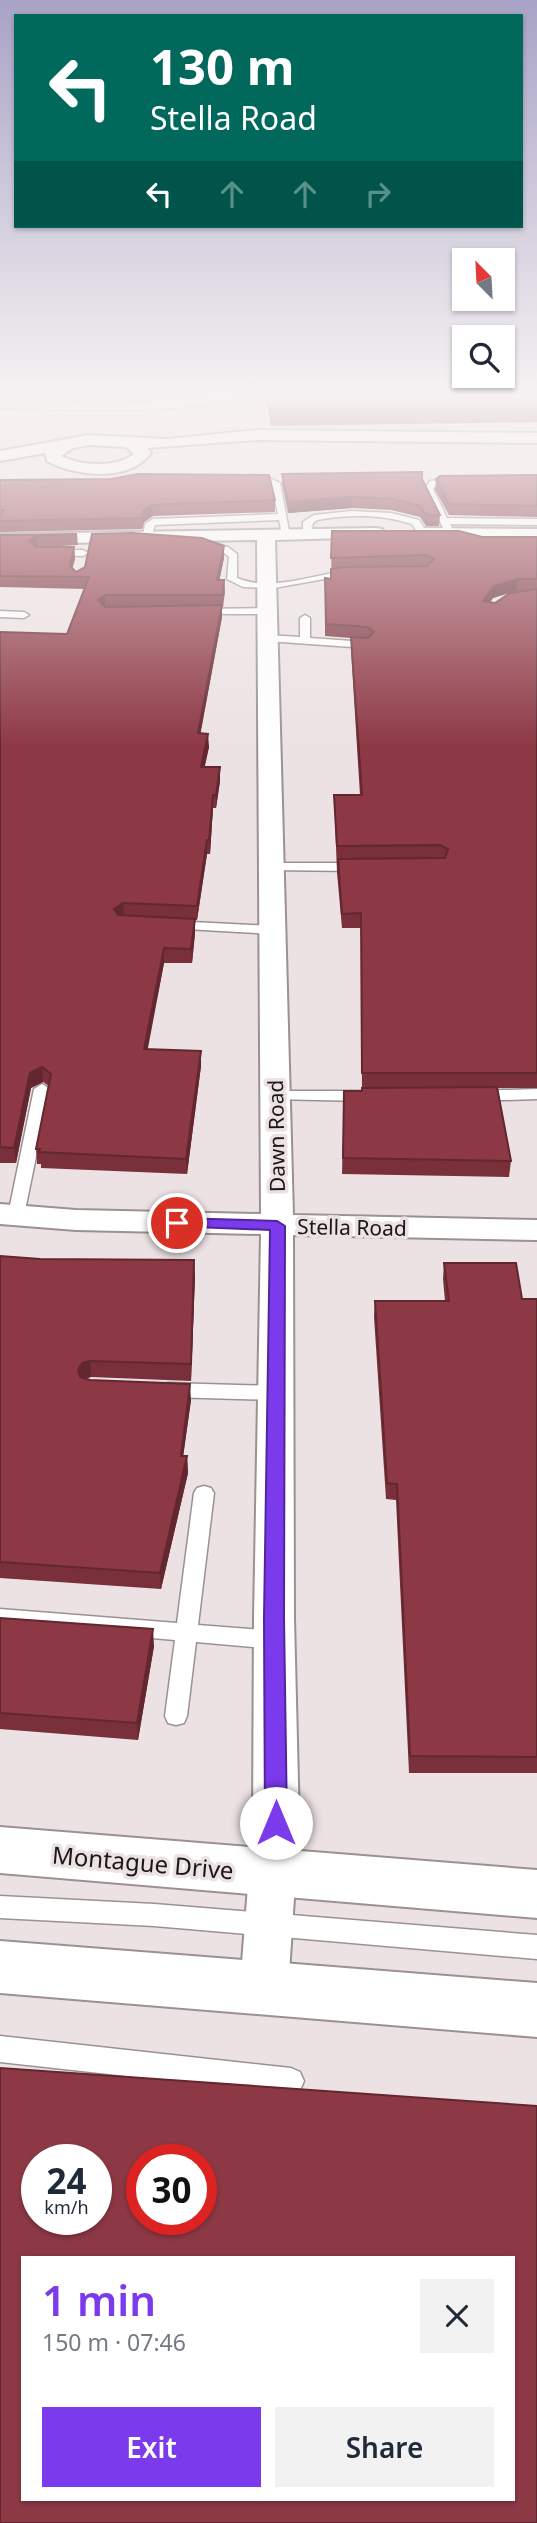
<!DOCTYPE html>
<meta charset="utf-8">
<style>
:root{--surface:#fff;--page:#f2f2f3;--text:#1f2937;--muted:#747a83;--accent:#7c3aed}
body{margin:0;font-family:"Noto Sans",sans-serif;background:var(--page);color:var(--text);height:100vh;display:flex;flex-direction:column;font-size:26px;white-space:nowrap}
*{box-sizing:border-box;margin:0}
p{font-size:23px;color:var(--muted)}
.icon{flex:none;width:38px;height:38px;fill:none;stroke:currentColor;stroke-width:2;stroke-linecap:round;stroke-linejoin:round}
.map{position:relative;flex:1;overflow:hidden}
.drawer{position:absolute;left:21px;top:2256px;width:494px;height:245px;display:flex;flex-direction:column;background:var(--surface);border-radius:0px;box-shadow:0 2px 5px #0004}
.drawer>*{flex:none}
.banner{position:absolute;left:14px;top:14px;width:509px;height:214px;border-radius:0px;box-shadow:0 2px 5px #0004;background:#00695c;color:#fff;overflow:hidden}
.needle{width:46px;rotate:336deg}
.buttons{position:absolute;left:452px;top:248px;display:grid;gap:14px}
.buttons a{display:grid;place-items:center;width:63px;height:63px;border-radius:0px;background:var(--surface);box-shadow:0 2px 5px #0004;font-size:35px}
.speed{position:absolute;left:21px;top:2144px;display:flex;gap:14px;font-size:35px;font-weight:700;text-align:center}
.speed>*{display:grid;place-content:center;width:91px;height:91px;border-radius:50%;background:var(--surface);box-shadow:0 2px 5px #0004;line-height:1}
.speed small{font-size:18px;font-weight:400}
.speed .limit{border:10px solid #d22;background:#fff;color:#111}
.pin{position:absolute;display:grid;place-items:center;width:60px;height:60px;color:#fff;margin:-30px;border:4px solid #fff;border-radius:50%;box-shadow:0 2px 7px #0007}
.me{position:absolute;width:77px;margin:-38px;rotate:0deg;stroke-linejoin:round;filter:drop-shadow(0 0 5px #0008)}
.turn{display:flex;align-items:center;gap:24px;height:147px;padding:0 21px;font-size:32px}
.turn .icon{width:91px;height:91px;stroke-width:2.5}
.turn b{display:block;font-size:49px;line-height:60px}
.lanes{display:flex;align-items:center;height:66px;padding:0 21px;background:#0003;justify-content:center;gap:35px;direction:ltr}
.lanes .off{opacity:.35}
.round{display:grid;place-items:center;flex:none;width:74px;height:74px;border-radius:0px;background:var(--page)}
.summary{display:flex;align-items:center;justify-content:space-between;height:119px;padding:0 21px}
h1{font-size:42px;font-weight:600;line-height:52px;color:var(--accent)}
.primary-button{display:flex;gap:14px;margin-top:auto;padding:14px 21px}
.primary-button a{flex:1;height:80px;border-radius:0px;background:var(--accent);color:#fff;font-size:28px;font-weight:600;line-height:80px;text-align:center}
.primary-button a+a{background:var(--page);color:var(--text)}
.map>svg:first-child{display:block}
</style>
<div class="map">
<svg width="537" height="2523" viewBox="0 0 537 2523">
<rect width="100%" height="100%" fill="#ede2e3"/>
<g fill="none" stroke-linecap="round" stroke-linejoin="round">
<defs>
<g id="service">
<path d="M236,394H247C213,416 48,409 0,408V404L168,402Z"/>
<path d="M249,475L265,476L280,483L290,536L282,534L279,520L155,525L151,538L143,536L145,524L153,519L278,514L272,485L246,480V476Z"/>
<path d="M460,478L464,481L463,483L436,485L433,489L447,518L537,519V525L450,524L454,532L469,540L464,543L447,536L424,489L430,481Z"/>
<path d="M352,511L391,513L419,520L427,533L419,535L412,524C381,514 349,514 317,520L313,523L311,536L303,534V522L314,515Z"/>
<path d="M202,541L228,547L237,554V578C272,593 317,573 353,570L358,573L274,588L243,587L227,579L229,557L222,551L199,546L197,544Z"/>
<path d="M51,550H83L88,553L83,556L48,555V551Z"/>
<path d="M200,609L267,608L272,611L267,614H196V610Z"/>
<path d="M0,611L24,612L29,615L24,618L0,617Z"/>
<path d="M305,615L310,618V638L366,642L371,645L366,648L267,641L262,638L267,635L300,637V618Z"/>
<path d="M271,863H359L366,867L359,871L266,870V864Z"/>
<path d="M173,921L272,926L279,930L272,934L168,928V922Z"/>
<path d="M42,1084L50,1089L24,1215L16,1220L8,1215L34,1089Z"/>
<path d="M537,1089V1099L475,1101L467,1096L475,1091Z"/>
<path d="M275,1091H366L374,1096L366,1101L269,1099L267,1096L269,1093Z"/>
<path d="M168,1383L277,1386L284,1388L286,1393L284,1398L277,1400L168,1397L161,1395L159,1390L161,1385Z"/>
<path d="M204,1486L211,1488L214,1493L198,1625L276,1631L284,1634L287,1640L284,1646L276,1649L196,1642L187,1716L184,1723L176,1725L168,1723L165,1716L175,1640L0,1625V1609L177,1623L194,1493L197,1488Z"/>
<path d="M0,1896L154,1904L537,1935V1959L154,1926L0,1918Z"/>
<path d="M0,2036L291,2068L300,2072L304,2081L300,2090L291,2094L0,2062Z"/>
</g>
<g id="minor">
<path d="M257,430L537,433V443L257,440L147,448L151,453C130,482 76,477 47,461L45,453L0,461V451L89,435L167,439ZM89,445L126,447L134,454C116,468 81,466 61,456L73,448Z"/>
<path d="M376,528L382,529L385,533L382,537L275,540L293,1215L537,1220V1240L293,1235L294,1618L299,1823L288,1988L281,2004L264,2011L247,2004L240,1988L253,1823L254,1618L261,1234L76,1230L0,1224V1204L76,1210L261,1214L257,540L0,544V534Z"/>
<path d="M426,528L537,529V539L420,537L417,533L420,529Z"/>
</g>
<g id="secondary">
<path d="M0,1827L537,1870V1918L0,1873Z"/>
<path d="M0,1941L537,1983V2037L0,1993Z"/>
</g>
</defs>
<!-- service casing -->
<use href="#service" stroke="#9b9191" stroke-width="3"/>
<!-- minor casing -->
<use href="#minor" stroke="#9b9191" stroke-width="4"/>
<!-- secondary casing -->
<use href="#secondary" stroke="#9b9191" stroke-width="4"/>
<!-- service -->
<use href="#service" fill="#fff" fill-rule="evenodd"/>
<!-- minor -->
<use href="#minor" fill="#fff" fill-rule="evenodd"/>
<!-- secondary -->
<use href="#secondary" fill="#fff" fill-rule="evenodd"/>
</g>
<!-- wall -->
<g fill="#79303b" fill-rule="evenodd">
<path d="M0,394H217L179,398L128,399L127,396L51,397L50,400H0Z"/>
<path d="M265,394H537V422L271,426Z"/>
<path d="M282,474L422,479L440,515L439,526H426L420,517L391,510L352,508L288,513L282,484Z"/>
<path d="M537,475V517L449,515L435,490L436,479Z"/>
<path d="M0,480L275,500V512L153,516L144,522L142,529L0,532Z"/>
<path d="M332,531L482,537H537V1088H497L511,1161L509,1177L342,1174L344,1091H362L361,928H342L337,873L334,795H360L351,650V638L325,636V578L331,579ZM510,593L495,603L490,602L493,598Z"/>
<path d="M77,534L78,545L43,547H74L75,559L72,568L76,572L224,546V558L219,580H224L225,592L223,607H222V617L200,734L209,747L204,767H220V781L216,808H213L210,854H207L197,920H195V933L192,963H164L147,1049L201,1066L187,1174L41,1168V1164H37L36,1149L49,1086L43,1082L31,1088L16,1163H0V632L67,634L85,589L0,587V535Z"/>
<path d="M0,1256L195,1276L191,1381L91,1377L85,1379L191,1400L183,1456H187L188,1473L161,1589L0,1578Z"/>
<path d="M444,1263L522,1299H537V1773H409L396,1500L386,1499L374,1317L375,1301H445L443,1279Z"/>
<path d="M0,1618L154,1646L138,1740L0,1729Z"/>
</g>
<!-- shaded-wall -->
<g fill="#632730">
<path d="M179,394H217L179,398Z"/>
<path d="M352,497V508L288,513V502Z"/>
<path d="M152,505L153,516L144,522L142,529V518L143,511Z"/>
<path d="M36,536L37,547L29,541Z"/>
<path d="M224,546V558L217,592V580Z"/>
<path d="M74,547L75,559L70,577V566Z"/>
<path d="M518,579L517,590L493,598L482,613L483,601L494,586Z"/>
<path d="M105,595L106,607L98,600Z"/>
<path d="M222,605V617L198,747V733Z"/>
<path d="M208,734L209,747L202,780L201,767Z"/>
<path d="M220,767V781L216,808V795Z"/>
<path d="M213,795V808L210,854L209,840Z"/>
<path d="M207,840V854L197,920V906Z"/>
<path d="M123,903L124,917L114,923V909Z"/>
<path d="M195,919V933L192,963L191,949Z"/>
<path d="M164,948V963L145,1064L144,1049Z"/>
<path d="M201,1051V1066L187,1174L186,1159Z"/>
<path d="M42,1067L43,1082L31,1088L16,1163L14,1148L30,1073Z"/>
<path d="M194,1260L195,1276L191,1381V1364Z"/>
<path d="M90,1361L91,1377L83,1379L80,1386L78,1370L82,1363Z"/>
<path d="M190,1384L191,1400L181,1472V1456Z"/>
<path d="M187,1456L188,1473L161,1589L160,1573Z"/>
<path d="M153,1629L154,1646L138,1740L137,1723Z"/>
</g>
<!-- building -->
<g fill="#8d3845" stroke="#632730" stroke-width="2" fill-rule="evenodd">
<path d="M267,394H537V409L271,413Z"/>
<path d="M422,472V479L440,515H426L420,506L392,499L352,497L288,502L282,474Z"/>
<path d="M138,474L269,475L275,500L152,505L143,511L142,518L0,521V516L4,510H0V480L111,479Z"/>
<path d="M537,475V506L449,504L436,479L440,476Z"/>
<path d="M332,531H459L482,537H537V579H518L494,586L483,601L495,603L510,593L537,589V1073H362L361,913L342,914L338,859L445,858L448,849L440,845L337,846L334,795H362L351,637L368,638L374,632L367,627L326,624L325,578L331,579V569L345,567L427,566L434,559L427,555L331,558Z"/>
<path d="M132,533L202,538L224,546L217,580H224L223,595H105L98,600L105,607L222,605L198,733L208,734L201,767H220L216,795H213L209,840H207L197,906L123,903L114,909L118,915L195,919L191,949L164,948L144,1049L201,1051L186,1159L39,1152L40,1149H36L51,1074L42,1067L30,1073L14,1148L0,1147V632L67,634L89,577L0,576V535L77,534L36,536L29,541L36,547H74L70,566L76,572L85,567L92,534Z"/>
<path d="M497,1087L511,1161L343,1158L344,1091H362V1088Z"/>
<path d="M0,1256L40,1259L194,1260L191,1364L90,1361L82,1363L78,1370L80,1377L90,1380L190,1384L181,1456H187L160,1573L0,1562Z"/>
<path d="M444,1263H516L522,1299H537V1757L410,1756L397,1484L387,1483L375,1301H449Z"/>
<path d="M0,1618L153,1629L137,1723L0,1713Z"/>
<path d="M0,2068L537,2106V2523H0ZM37,2160H96V2219H37ZM142,2160H201V2219H142ZM23,2258H513V2499H23Z"/>
</g>
<!-- sky -->
<linearGradient id="sky" x2="0" y2="1"><stop stop-color="#a8a3c6"/><stop offset="0.53" stop-color="#f7f2f2"/><stop offset="1" stop-color="#f7f2f2" stop-opacity="0"/></linearGradient>
<rect width="537" height="747" fill="url(#sky)"/>
<!-- route -->
<path fill="#7c3aed" stroke="#51269a" stroke-width="2" d="M177,1218L277,1221L285,1226L284,1618L287,1823L284,1829L276,1832L268,1829L265,1823L264,1618L270,1230L171,1226L169,1223Z"/>
<g text-anchor="middle" dominant-baseline="central" stroke-width="7" stroke-linejoin="round" paint-order="stroke">
<!-- street labels -->
<g font-size="21" fill="#1b1818" stroke="#ede2e3">
<text transform="translate(276 1136) rotate(-91)">Dawn Road</text>
<text transform="translate(352 1227) rotate(1)">Stella Road</text>
</g>
<!-- near-street labels -->
<g font-size="24" fill="#1b1818" stroke="#ede2e3">
<text transform="translate(143 1862) rotate(5)">Montague Drive</text>
</g>
</g>
</svg>
<div class="buttons">
<a><svg class="needle" viewBox="-14 -14 28 28"><path d="M0-13l5 13h-10z" fill="#e53935"/><path d="M0 13l5-13h-10z" fill="#747a83"/></svg></a>
<a><svg class="icon" aria-label="search" viewBox="0 0 24 24"><circle cx="10" cy="10" r="6"/><path d="M15 15l6 6"/></svg></a>
</div>
<div class="speed"><div>24<small>km/h</small></div><div class="limit">30</div></div>
<div class="pin" style="left:177px;top:1223px;background:#d93025"><svg class="icon" aria-label="arrive" viewBox="0 0 24 24"><path d="M6 21V4h12l-3 4 3 4H6"/></svg></div>
<svg class="me" style="left:276px;top:1823px" viewBox="-20 -20 40 40"><circle r="19" fill="#fff"/><path d="M0-13L10 11 0 6-10 11z" fill="#7c3aed"/></svg>
<div class="banner">
<div class="turn"><svg class="icon" aria-label="left" viewBox="0 0 24 24"><path d="M17 20v-9H6M10 6l-5 5 5 5"/></svg><div><b>130 m</b>Stella Road</div></div>
<div class="lanes"><svg class="icon" aria-label="left" viewBox="0 0 24 24"><path d="M17 20v-9H6M10 6l-5 5 5 5"/></svg><svg class="icon off" aria-label="ahead" viewBox="0 0 24 24"><path d="M12 20V5M6 11l6-6 6 6"/></svg><svg class="icon off" aria-label="ahead" viewBox="0 0 24 24"><path d="M12 20V5M6 11l6-6 6 6"/></svg><svg class="icon off" aria-label="right" viewBox="0 0 24 24"><path d="M7 20v-9h11M14 6l5 5-5 5"/></svg></div>
</div>
<section class="drawer">
<div class="summary"><div><h1>1 min</h1><p>150 m · 07:46</p></div><a class="round"><svg class="icon" aria-label="close" viewBox="0 0 24 24"><path d="M6 6l12 12M18 6L6 18"/></svg></a></div>
<div class="primary-button"><a>Exit</a><a>Share</a></div>
</section>
</div>
